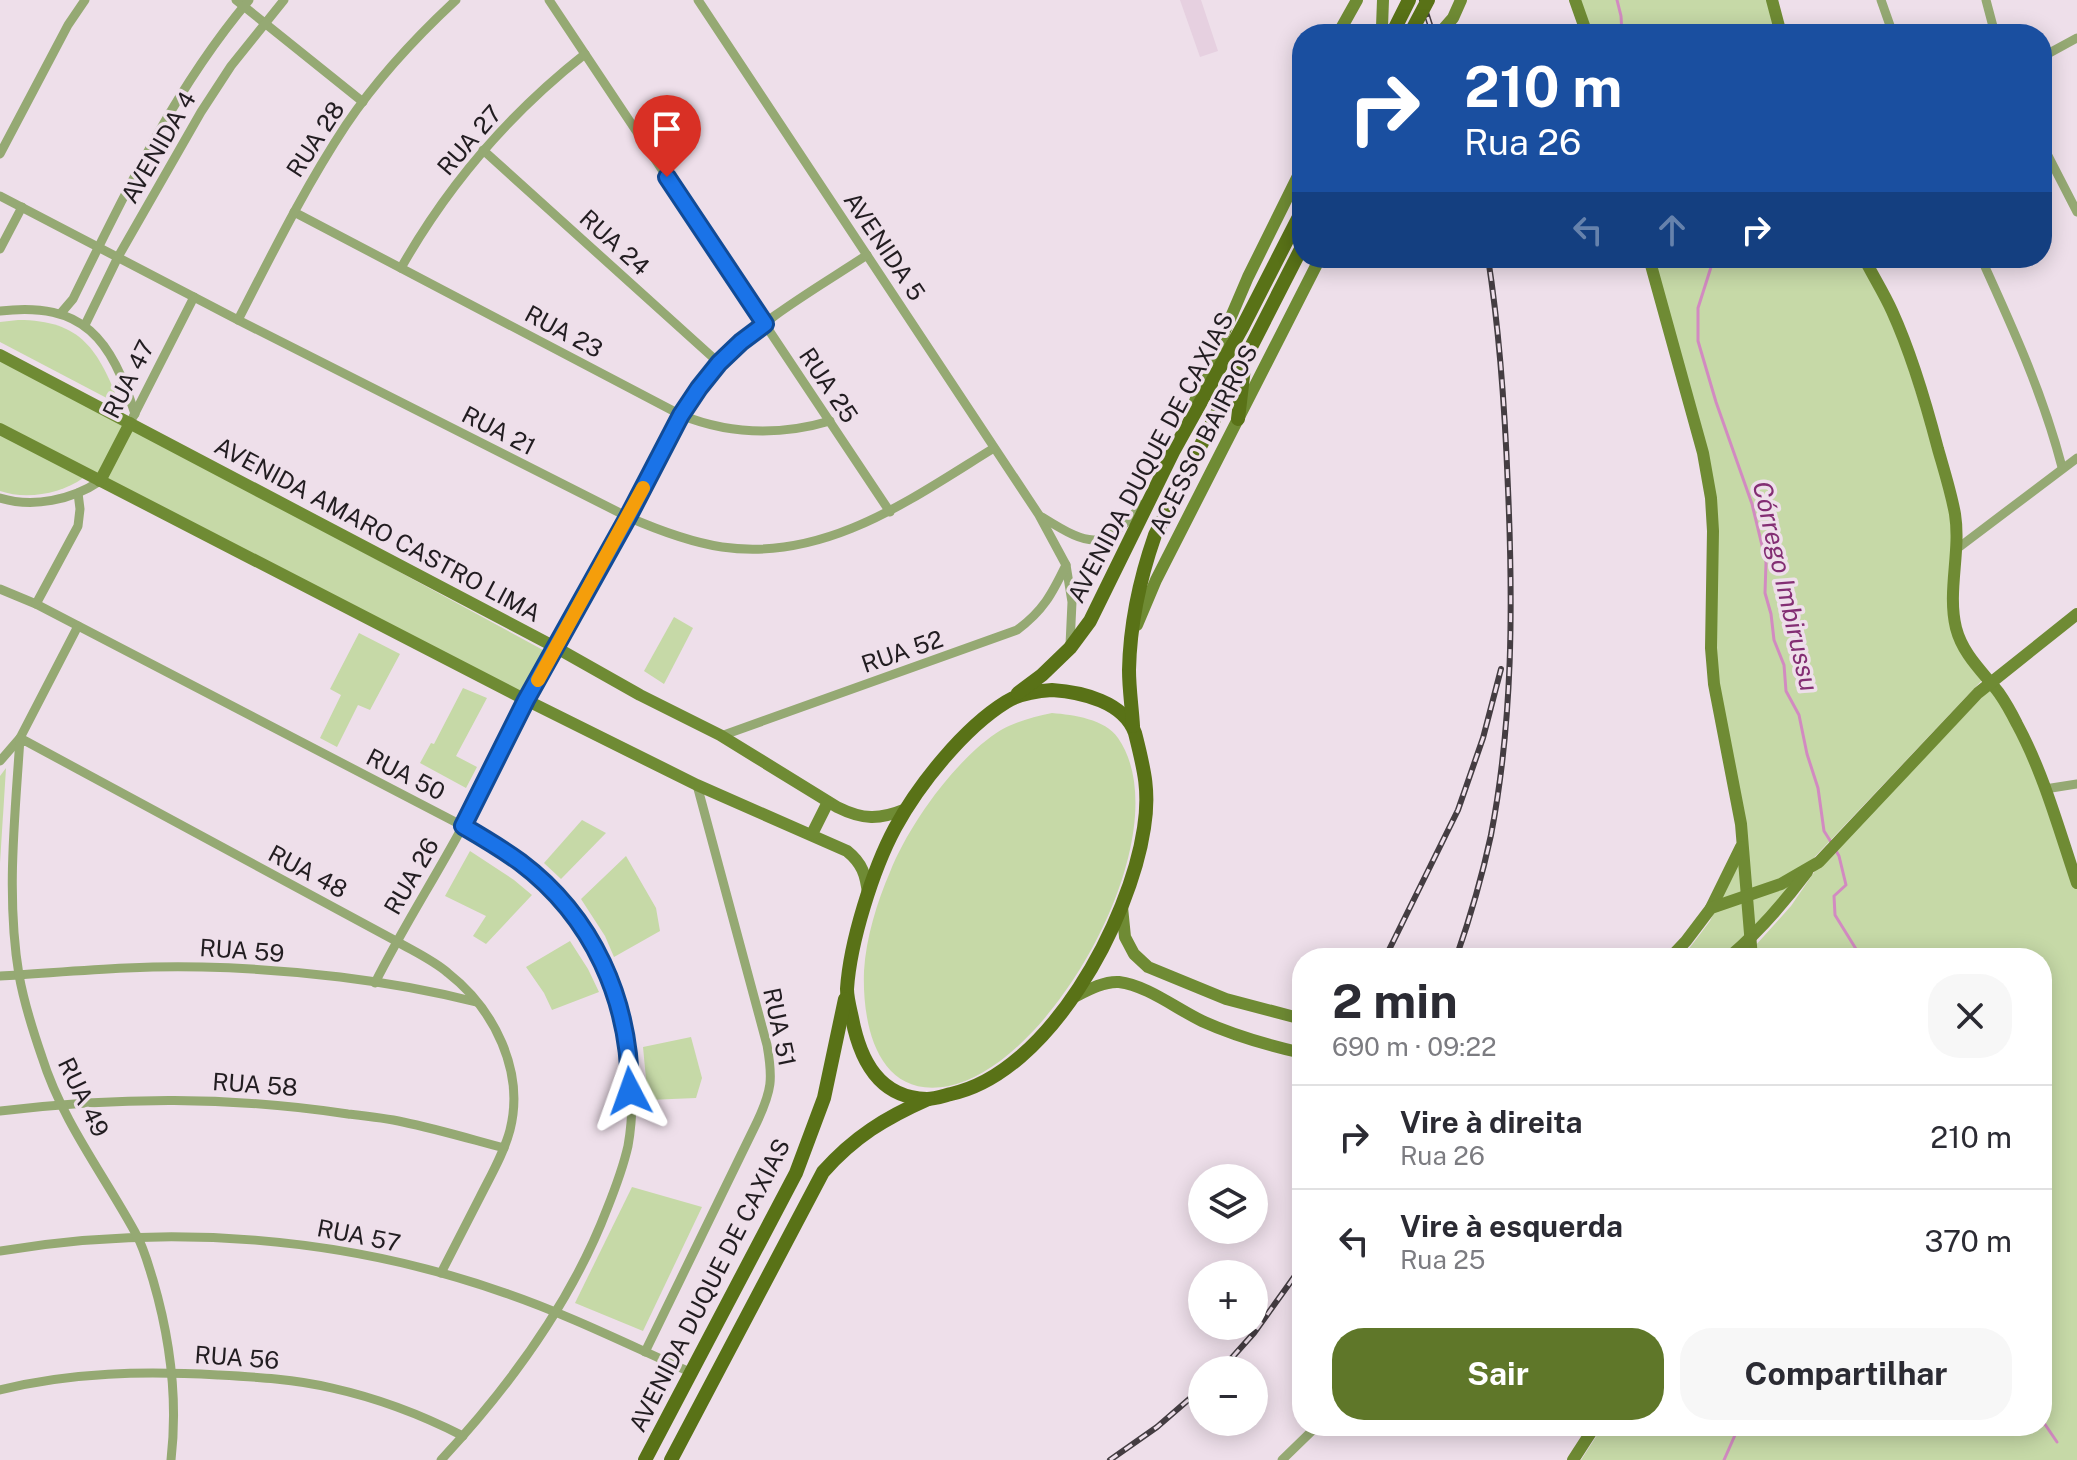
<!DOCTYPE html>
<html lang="pt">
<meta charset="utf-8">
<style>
:root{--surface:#fff;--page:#f7f7f7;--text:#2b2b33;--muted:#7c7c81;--line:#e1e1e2;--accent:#5f7729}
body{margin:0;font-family:"Public Sans",sans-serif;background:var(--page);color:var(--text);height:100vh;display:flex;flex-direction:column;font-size:30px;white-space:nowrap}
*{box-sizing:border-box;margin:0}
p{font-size:26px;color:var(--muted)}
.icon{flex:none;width:44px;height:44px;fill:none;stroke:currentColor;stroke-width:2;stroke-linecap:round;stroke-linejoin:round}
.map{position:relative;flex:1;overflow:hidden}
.side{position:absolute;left:1292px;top:948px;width:760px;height:488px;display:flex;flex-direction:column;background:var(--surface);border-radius:32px;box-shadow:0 4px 20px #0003}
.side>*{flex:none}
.top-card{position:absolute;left:1292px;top:24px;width:760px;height:244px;border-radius:32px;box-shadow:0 4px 20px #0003;background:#1a4fa0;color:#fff;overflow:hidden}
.buttons{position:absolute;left:1188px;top:1164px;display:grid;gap:16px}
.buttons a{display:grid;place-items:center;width:80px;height:80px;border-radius:50%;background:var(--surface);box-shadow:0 4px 20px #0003;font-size:40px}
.pin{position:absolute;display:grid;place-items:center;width:68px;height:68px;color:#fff;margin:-82px -34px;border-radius:50% 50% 50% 0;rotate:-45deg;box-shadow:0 0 8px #0007}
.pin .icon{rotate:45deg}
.me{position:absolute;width:88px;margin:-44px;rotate:356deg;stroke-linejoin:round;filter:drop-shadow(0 0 6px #0008)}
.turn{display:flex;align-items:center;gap:28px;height:168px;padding:0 40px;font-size:36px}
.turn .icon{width:104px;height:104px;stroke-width:2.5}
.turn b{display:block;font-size:56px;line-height:68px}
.lanes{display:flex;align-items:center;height:76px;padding:0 40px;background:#0003;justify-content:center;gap:40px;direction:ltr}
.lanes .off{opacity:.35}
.round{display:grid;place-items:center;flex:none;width:84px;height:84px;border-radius:32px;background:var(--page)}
.head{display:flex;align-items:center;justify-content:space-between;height:136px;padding:0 40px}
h1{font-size:48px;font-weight:700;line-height:60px}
.cta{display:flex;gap:16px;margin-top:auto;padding:16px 40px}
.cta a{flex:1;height:92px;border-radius:32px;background:var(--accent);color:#fff;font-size:32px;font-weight:700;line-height:92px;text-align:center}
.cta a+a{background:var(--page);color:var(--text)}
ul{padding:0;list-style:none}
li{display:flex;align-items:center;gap:24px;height:104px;padding:0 40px;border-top:2px solid var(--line)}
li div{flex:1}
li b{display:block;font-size:30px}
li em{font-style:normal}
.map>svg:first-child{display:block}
</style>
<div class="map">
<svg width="2077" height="1460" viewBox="0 0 2077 1460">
<rect width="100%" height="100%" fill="#eedfea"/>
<!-- built -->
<path fill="#e6d0e0" d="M1180,0H1201L1218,51L1200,57Z"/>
<!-- green -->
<g fill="#c6d9a7">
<path d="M1574,0H1770L1780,34H1586Z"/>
<path d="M1648,258H1863L1889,306L1952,508L1953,623L1984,678L1808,864L1747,939L1750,958H1682L1710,921L1731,875L1739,838L1716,711L1708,492Z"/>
<path d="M18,320C82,320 98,350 120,405L0,342V322Z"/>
<path d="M0,359L131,426L543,650L520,693L0,425Z"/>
<path d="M0,434L83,478C61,494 26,500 0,491Z"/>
<path d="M674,617L693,628L664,684L644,671Z"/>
<path d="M359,633L400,654L370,710L358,705L337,747L320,738L341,695L330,689Z"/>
<path d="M1992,687L2003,702L2043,790L2077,889V1460H1581L1603,1426H2042V958H1756L1755,946L1791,906L1815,871Z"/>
<path d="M463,688L487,698L456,756L477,767L466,788L420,763L431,743L434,744Z"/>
<path d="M1052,713C1074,715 1105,719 1118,738C1183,832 1053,1065 949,1086C878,1100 862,1026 864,971C866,938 877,902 890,872C909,824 957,757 1001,730C1017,721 1034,717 1052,713Z"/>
<path d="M6,768L0,863V776Z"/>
<path d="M582,820L606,833L561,879L544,863Z"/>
<path d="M470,851L514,880L532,895L486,944L473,936L486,916L445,896Z"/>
<path d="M626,856L656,908L660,931L614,957L605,936L581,899Z"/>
<path d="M570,941L588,969L599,992L552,1010L544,993L526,967Z"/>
<path d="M691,1037L702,1078L696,1098L648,1100L643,1047Z"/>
<path d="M632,1187L702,1207L643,1331L575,1303Z"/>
</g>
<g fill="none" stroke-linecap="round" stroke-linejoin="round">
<!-- stream -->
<g stroke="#d28ac1" stroke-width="3">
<path d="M1617,0L1621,16L1622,34"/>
<path d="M1711,258L1712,264L1698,308V341L1716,402L1752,504L1766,562L1765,593L1771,614L1774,640L1784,665L1786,691L1799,715L1807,754L1818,788L1824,831L1831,842"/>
<path d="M1835,849L1839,856L1846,885L1834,896L1835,915L1856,949L1859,958"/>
<path d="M2042,1420L2057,1442"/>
<path d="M1724,1460L1739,1426"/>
</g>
<!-- street -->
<g stroke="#95a973" stroke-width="9">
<path d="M236,0L363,102"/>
<path d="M549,0L890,512"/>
<path d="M698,0L1039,515L1066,565L1072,602L1070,645"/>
<path d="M1881,0L1893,34"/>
<path d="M1986,0L1995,34"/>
<path d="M2042,57L2077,38"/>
<path d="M2042,144L2077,212"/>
<path d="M483,150L719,363"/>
<path d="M0,154L68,25L85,0"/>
<path d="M0,196L238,320L628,517C658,530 689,542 722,547C826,562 911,499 994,448"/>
<path d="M294,212L681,415C731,435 779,436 830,421"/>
<path d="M0,249L22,207"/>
<path d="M1981,258C2012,326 2043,394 2062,467"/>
<path d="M401,268C448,185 510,113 585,54"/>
<path d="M0,311C84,301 111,339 135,414"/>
<path d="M61,313L73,299C124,195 174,89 249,0"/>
<path d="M238,320C272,254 305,187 346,125C377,79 415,38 456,0"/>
<path d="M85,325L118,257L201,112L231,66L284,0"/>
<path d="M133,417L194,297"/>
<path d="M0,498C33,508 72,500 100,481"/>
<path d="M1042,517C1093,549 1103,550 1143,504"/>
<path d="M1958,548L2077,458"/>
<path d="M0,589L36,604L463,826C504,851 545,877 575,916C597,944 610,975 619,1008C631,1052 636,1102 628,1146C623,1168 615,1189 607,1209C571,1303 509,1387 441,1460"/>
<path d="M36,604L78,526L80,509L78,493"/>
<path d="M721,736L1017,630C1043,611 1052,594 1066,565"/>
<path d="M0,761L20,738L78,626"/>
<path d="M2045,789L2077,784"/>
<path d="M0,976C67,972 135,965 202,967C291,969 390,980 476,1002"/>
<path d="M375,983C402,929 435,878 464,824C486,783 505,740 527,699C555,645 586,593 615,540C648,482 675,411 720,363C761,319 817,288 867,255"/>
<path d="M0,1111C118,1097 230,1096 348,1114C366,1116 385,1118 403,1122C437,1129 470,1139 504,1148"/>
<path d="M0,1251C168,1223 344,1236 505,1293C569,1315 629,1345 690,1372"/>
<path d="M645,1352L757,1122C772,1090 773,1079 767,1045L697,785"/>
<path d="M0,1390C71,1372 145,1371 218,1375C256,1377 295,1379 332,1388C377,1398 422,1415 463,1436"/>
<path d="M171,1460C178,1399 170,1338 153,1280C148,1264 144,1248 136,1234C104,1175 62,1121 42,1057C33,1031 24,1003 19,975C6,897 15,817 20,738L396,941C413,951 433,960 448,973C494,1009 525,1071 510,1130C504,1153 491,1175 480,1197C467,1222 454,1248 441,1273"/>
<path d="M1282,1460L1317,1426"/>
</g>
<!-- secondary -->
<g stroke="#6f8b34" stroke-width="12">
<path d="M1383,0L1382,27L1384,34"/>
<path d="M1575,0L1587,34"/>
<path d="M1772,0L1781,34"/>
<path d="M1338,34L1357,0"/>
<path d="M1439,34L1453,18L1461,0"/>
<path d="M1649,258L1703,453L1711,498L1713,531L1711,648L1714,684L1741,824L1752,958"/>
<path d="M1864,258C1873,276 1884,293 1892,311C1912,355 1926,403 1938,449C1944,470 1951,492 1955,514C1961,552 1947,591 1956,628C1963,655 1983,672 1999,693C2006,703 2012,714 2017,724C2044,774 2059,830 2077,883"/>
<path d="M0,355L555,647L640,695L720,735L837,807C863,820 879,820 906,809"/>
<path d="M1195,401L1248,277L1302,168"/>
<path d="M0,429L526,700L697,785L847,851C862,863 866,875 868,894"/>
<path d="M100,481L130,423"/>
<path d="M1137,625L1156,580L1320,258"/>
<path d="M812,834L828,802"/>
<path d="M1122,907L1125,937L1134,954L1148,967L1226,999L1302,1019"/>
<path d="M1711,908L1741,847"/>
<path d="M1670,958L1686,941L1711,908L1781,884L1819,862L1978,693L2077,614"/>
<path d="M1728,958C1759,932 1783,904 1807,872"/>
<path d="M1072,998C1086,991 1103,981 1119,982C1146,985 1177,1009 1202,1021C1235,1036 1267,1045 1302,1053"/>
<path d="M1573,1460L1595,1426"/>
</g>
<!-- primary -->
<g stroke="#597217" stroke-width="14">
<path d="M1392,34L1409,0"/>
<path d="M1238,419L1244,368"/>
<path d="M1052,690C1082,692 1124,702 1135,733C1144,769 1150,791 1144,828C1130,921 1049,1073 951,1094C943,1096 934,1099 927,1099C879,1098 860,1060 852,1018C850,1009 847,998 847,989C850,942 873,869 895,828C919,784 964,728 1006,702C1020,693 1037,691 1052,690Z"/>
<path d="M1018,693L1042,675L1070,648L1090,621L1174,450L1243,326L1302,211"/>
<path d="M1133,726C1132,708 1129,689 1129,670C1130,624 1140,578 1155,535L1302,247"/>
<path d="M645,1460L796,1173L824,1098L845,999"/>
<path d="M671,1460L823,1172C854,1137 885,1118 928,1099"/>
</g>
<defs>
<g id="rail">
<path d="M1422,0L1433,34"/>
<path d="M1385,958L1458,810L1483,738L1501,669"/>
<path d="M1456,958C1470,918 1482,877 1491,835C1513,721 1513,604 1508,489C1505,411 1500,334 1488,258"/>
<path d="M1221,1370L1254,1333L1302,1266"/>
<path d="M1110,1460L1157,1427L1202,1388"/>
</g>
</defs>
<!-- rail casing -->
<use href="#rail" stroke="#443d42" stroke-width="6"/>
<!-- rail -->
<use href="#rail" stroke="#eedfea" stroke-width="3" stroke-dasharray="9" stroke-linecap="butt"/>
<!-- primary-bridge -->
<path stroke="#597217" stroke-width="14" d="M1410,34L1428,0"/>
</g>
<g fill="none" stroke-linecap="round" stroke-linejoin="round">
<defs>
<path id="route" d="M630,1091C630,1000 593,917 520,862C502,849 482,837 463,826L526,700L628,517L681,415L699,388L719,363L741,342L765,324L667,177"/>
</defs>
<!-- route casing -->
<use href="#route" stroke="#114b97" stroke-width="20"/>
<!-- route -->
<use href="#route" stroke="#1a73e8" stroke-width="14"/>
<!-- slow -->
<path stroke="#f59e0b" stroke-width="14" d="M538,680L643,488"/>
</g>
<g text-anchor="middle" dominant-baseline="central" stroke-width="7" stroke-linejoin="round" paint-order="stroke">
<!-- street labels -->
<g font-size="24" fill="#221d21" stroke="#eedfea">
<text transform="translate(315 139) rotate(-57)">RUA 28</text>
<text transform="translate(469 140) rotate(-49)">RUA 27</text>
<text transform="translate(158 147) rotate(-60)">AVENIDA 4</text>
<text transform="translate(615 242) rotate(42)">RUA 24</text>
<text transform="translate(885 246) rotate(56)">AVENIDA 5</text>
<text transform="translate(564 331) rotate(28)">RUA 23</text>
<text transform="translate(128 379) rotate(-63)">RUA 47</text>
<text transform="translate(829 385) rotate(56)">RUA 25</text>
<text transform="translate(499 430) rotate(27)">RUA 21</text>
<text transform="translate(1203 439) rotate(-63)">ACESSO BAIRROS</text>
<text transform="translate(1150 457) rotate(-62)">AVENIDA DUQUE DE CAXIAS</text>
<text transform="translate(378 529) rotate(28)">AVENIDA AMARO CASTRO LIMA</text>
<text transform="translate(902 651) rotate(-19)">RUA 52</text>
<text transform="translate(406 774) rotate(27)">RUA 50</text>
<text transform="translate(308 871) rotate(28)">RUA 48</text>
<text transform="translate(411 876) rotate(-60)">RUA 26</text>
<text transform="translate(242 950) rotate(4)">RUA 59</text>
<text transform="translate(780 1027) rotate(78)">RUA 51</text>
<text transform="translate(255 1084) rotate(4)">RUA 58</text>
<text transform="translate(84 1097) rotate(64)">RUA 49</text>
<text transform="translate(359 1235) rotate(11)">RUA 57</text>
<text transform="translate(709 1285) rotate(-63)">AVENIDA DUQUE DE CAXIAS</text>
<text transform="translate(237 1357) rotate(4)">RUA 56</text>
</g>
<!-- water labels -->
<g font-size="26" font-style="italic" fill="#832e73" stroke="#eedfea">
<text transform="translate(1786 586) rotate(77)">Córrego Imbirussu</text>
</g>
</g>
</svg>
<div class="buttons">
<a><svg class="icon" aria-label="layers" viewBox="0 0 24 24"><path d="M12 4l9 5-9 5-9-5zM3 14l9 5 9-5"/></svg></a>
<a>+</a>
<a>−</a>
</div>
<div class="pin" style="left:667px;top:177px;background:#d93025"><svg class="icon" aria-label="arrive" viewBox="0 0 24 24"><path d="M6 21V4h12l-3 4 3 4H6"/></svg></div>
<svg class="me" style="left:630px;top:1091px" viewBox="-20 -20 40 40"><path d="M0-17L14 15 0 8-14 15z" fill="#1a73e8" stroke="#fff" stroke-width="4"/></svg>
<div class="top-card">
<div class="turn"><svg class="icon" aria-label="right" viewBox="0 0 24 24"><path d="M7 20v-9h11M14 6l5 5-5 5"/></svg><div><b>210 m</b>Rua 26</div></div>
<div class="lanes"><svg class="icon off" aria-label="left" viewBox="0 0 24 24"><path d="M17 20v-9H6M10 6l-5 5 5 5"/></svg><svg class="icon off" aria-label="ahead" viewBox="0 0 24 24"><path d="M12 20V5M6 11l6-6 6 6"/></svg><svg class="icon" aria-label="right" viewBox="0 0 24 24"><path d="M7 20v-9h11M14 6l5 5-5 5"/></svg></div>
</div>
<section class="side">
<div class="head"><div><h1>2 min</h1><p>690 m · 09:22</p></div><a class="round"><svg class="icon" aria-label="close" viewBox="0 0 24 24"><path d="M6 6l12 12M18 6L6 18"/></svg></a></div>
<ul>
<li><svg class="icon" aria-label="right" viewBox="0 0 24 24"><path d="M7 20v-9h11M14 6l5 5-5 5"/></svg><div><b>Vire à direita</b><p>Rua 26</p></div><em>210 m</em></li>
<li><svg class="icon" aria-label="left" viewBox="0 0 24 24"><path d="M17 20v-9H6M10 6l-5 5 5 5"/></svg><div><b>Vire à esquerda</b><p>Rua 25</p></div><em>370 m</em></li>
</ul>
<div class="cta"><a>Sair</a><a>Compartilhar</a></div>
</section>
</div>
